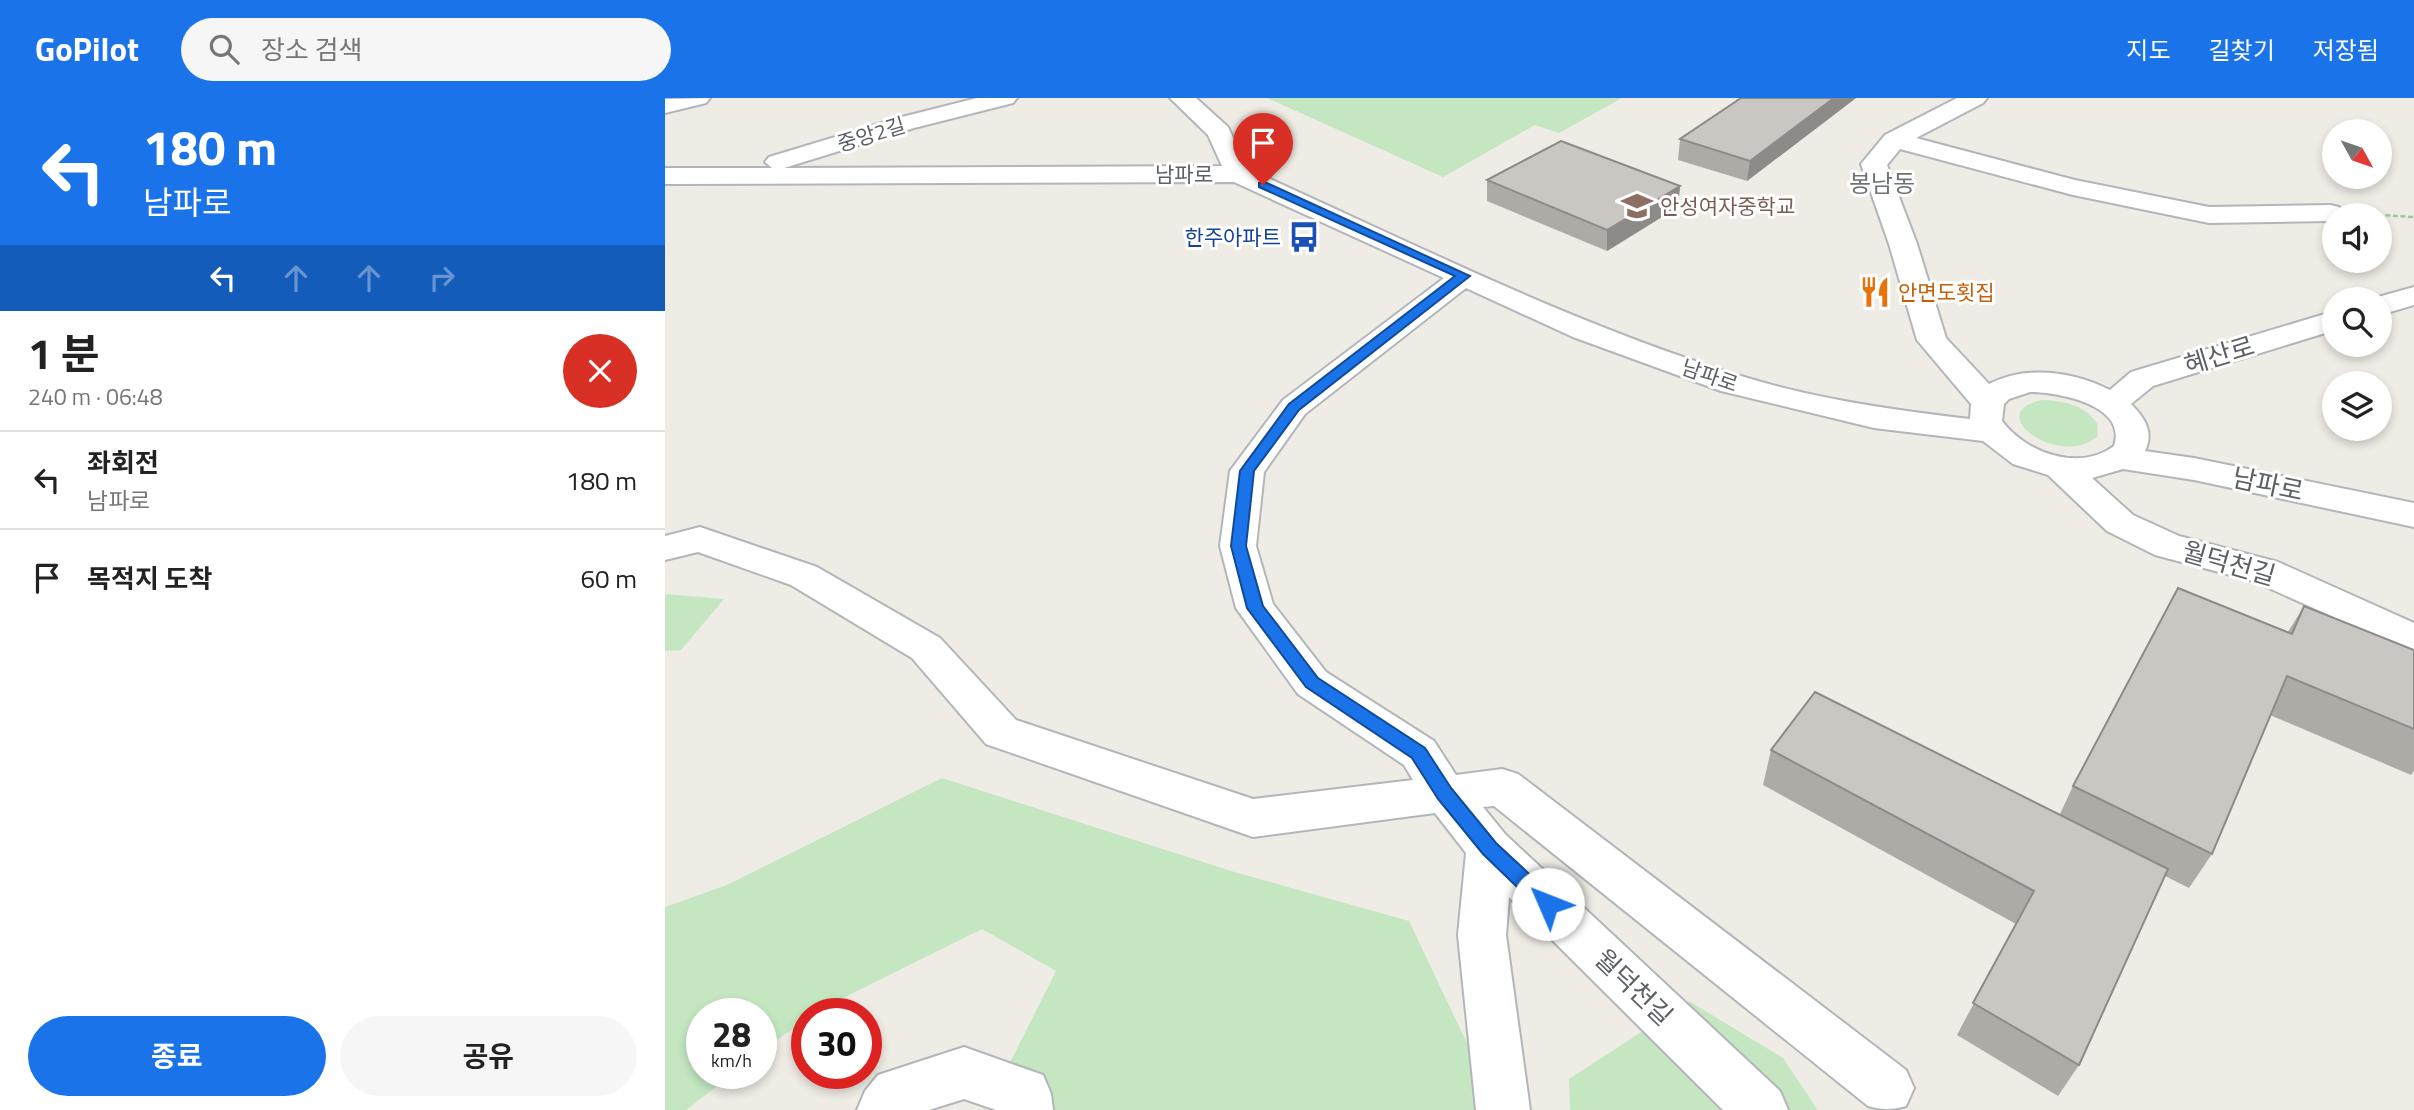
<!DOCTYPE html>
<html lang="ko">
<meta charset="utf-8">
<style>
:root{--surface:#fff;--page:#f6f6f6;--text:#222;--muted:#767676;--line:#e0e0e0;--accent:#1a73e8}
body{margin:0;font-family:"Titillium Web","Noto Sans KR",sans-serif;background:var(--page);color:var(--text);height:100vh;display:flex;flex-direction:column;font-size:26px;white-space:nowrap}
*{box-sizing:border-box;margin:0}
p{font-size:23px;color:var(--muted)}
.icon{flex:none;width:38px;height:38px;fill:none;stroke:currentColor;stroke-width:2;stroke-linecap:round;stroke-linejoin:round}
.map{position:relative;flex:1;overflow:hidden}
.drawer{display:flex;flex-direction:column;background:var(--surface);width:665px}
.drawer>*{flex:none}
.top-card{background:#1a73e8;color:#fff;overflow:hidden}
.needle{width:46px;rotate:130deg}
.controls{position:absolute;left:1657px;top:21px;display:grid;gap:14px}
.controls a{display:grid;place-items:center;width:70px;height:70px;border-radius:50%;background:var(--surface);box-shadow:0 4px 10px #0003;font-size:35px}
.speed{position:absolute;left:21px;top:900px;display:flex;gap:14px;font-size:35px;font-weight:700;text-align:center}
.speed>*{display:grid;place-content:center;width:91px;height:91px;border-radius:50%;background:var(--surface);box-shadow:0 4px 10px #0003;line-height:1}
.speed small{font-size:18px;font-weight:400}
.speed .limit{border:10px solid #d22;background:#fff;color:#111}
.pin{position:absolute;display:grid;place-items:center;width:60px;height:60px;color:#fff;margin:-72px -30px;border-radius:50% 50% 50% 0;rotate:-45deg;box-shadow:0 0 7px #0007}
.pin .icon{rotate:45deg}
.me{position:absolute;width:77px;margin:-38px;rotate:314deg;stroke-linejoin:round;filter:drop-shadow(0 0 5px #0008)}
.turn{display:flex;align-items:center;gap:24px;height:147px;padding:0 28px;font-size:32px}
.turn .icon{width:91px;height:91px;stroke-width:2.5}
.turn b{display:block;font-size:49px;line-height:60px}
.lanes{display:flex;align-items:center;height:66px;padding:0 28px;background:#0003;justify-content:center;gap:35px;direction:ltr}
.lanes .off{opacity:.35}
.round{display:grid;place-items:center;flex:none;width:74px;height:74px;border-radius:37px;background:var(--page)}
.overview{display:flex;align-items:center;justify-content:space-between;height:119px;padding:0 28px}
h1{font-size:42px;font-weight:700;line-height:52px}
.action{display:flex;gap:14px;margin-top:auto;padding:14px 28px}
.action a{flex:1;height:80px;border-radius:42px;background:var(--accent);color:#fff;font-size:28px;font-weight:700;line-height:80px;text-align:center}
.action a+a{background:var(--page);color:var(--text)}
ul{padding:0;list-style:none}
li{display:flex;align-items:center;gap:21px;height:98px;padding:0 28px;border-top:2px solid var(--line)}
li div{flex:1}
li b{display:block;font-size:26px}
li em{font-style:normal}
header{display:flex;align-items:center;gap:42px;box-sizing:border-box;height:98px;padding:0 35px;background:var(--accent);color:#fff}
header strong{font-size:33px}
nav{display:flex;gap:38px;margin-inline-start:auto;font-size:24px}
.search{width:490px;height:63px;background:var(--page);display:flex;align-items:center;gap:18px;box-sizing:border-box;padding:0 24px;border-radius:38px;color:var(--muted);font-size:26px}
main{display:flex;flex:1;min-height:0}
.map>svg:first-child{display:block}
</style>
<header>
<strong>GoPilot</strong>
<div class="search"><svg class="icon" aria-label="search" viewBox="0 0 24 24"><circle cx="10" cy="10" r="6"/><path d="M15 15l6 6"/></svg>장소 검색</div>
<nav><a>지도</a><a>길찾기</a><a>저장됨</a></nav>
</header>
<main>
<section class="drawer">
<div class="top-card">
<div class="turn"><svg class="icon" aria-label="left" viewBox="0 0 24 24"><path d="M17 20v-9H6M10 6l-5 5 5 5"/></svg><div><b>180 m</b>남파로</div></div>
<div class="lanes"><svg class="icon" aria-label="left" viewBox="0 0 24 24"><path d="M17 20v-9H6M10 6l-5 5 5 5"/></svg><svg class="icon off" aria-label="ahead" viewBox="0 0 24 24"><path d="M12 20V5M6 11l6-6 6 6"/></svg><svg class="icon off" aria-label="ahead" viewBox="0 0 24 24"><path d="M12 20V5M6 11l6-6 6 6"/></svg><svg class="icon off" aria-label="right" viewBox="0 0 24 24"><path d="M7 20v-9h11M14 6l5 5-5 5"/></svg></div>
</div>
<div class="overview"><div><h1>1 분</h1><p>240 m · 06:48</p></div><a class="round" style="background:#d93025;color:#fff"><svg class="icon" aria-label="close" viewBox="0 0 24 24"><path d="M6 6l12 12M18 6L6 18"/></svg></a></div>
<ul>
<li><svg class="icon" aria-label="left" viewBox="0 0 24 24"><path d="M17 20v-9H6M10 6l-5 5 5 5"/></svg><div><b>좌회전</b><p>남파로</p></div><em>180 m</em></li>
<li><svg class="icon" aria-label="arrive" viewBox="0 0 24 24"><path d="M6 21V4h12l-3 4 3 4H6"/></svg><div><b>목적지 도착</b></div><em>60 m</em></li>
</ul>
<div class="action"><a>종료</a><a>공유</a></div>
</section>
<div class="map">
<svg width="1749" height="1012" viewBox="0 0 1749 1012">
<rect width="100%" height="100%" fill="#efece5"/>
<!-- green -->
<g fill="#c4e7c1">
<path d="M602,0H957L894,35L870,27L778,79Z"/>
<path d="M1378,302C1399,303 1421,307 1433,327L1432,339C1393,371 1315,313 1378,302Z"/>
<path d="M0,496L59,501L16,552L0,553Z"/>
<path d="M277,680L566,773L744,823L819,981L813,1012H321L391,873L317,831L148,915H142V920L96,954V915H37V975H69L21,1012H0V809L62,787Z"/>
<path d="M1024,903L1118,960L1153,1012H905L904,981Z"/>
</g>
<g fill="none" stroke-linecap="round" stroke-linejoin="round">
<defs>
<g id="minor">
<path d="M45,0L41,5L0,15V1Z"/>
<path d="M312,0H352L348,5L249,30L119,70L557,68L543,37L505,0H531L563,29L583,71C746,144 906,226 1076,278C1150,301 1228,312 1305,321L1306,306L1252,242L1224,146L1196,66L1220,37L1292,0H1322L1318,5L1251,40L1410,82L1544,109L1665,107L1674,109L1678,115L1670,117V122L1665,123L1544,125L1408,97L1235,51L1222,67L1252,146L1281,240L1324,286C1361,267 1408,273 1445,292L1466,274L1670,213V232L1488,288L1466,306C1480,320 1489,334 1480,353L1529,360L1749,405V429L1529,382L1458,371L1427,380L1468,417L1514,438L1613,464L1749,525V555L1588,483L1490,457L1442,433L1383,377L1348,366L1318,343L1209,330L1056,293L908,239L801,190L640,316L599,374L591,448L608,506L661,574L769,643L791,677L837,671L853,676L1241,972L1249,990L1241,1008C1228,1012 1216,1012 1203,1008L829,708L818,709L840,736L1115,993L1123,1012H1058L844,799L841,837L865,1012H811L793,837L801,755L770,715L588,739L321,646L247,560L126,487L33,454L0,462V438L35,429L152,469L275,540L351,622L588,701L748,682L739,667L633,596L571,510L555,448L565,373L618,302L779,180L569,84L0,86V70H107L100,64L104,59L233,20ZM1365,294C1393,294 1463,307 1449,348C1414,374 1361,355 1337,323L1339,306L1344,301Z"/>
<path d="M1749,189V207L1715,217V201H1706Z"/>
<path d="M299,949L378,977L386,996L388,1012H331L299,1001L264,1012H192L200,993L213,977Z"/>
</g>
</defs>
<!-- minor casing -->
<use href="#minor" stroke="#b2b6ba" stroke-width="4"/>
<!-- path -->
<path stroke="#9ac7a4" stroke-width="2.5" stroke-dasharray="5 2.5" stroke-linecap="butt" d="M1698,116L1749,119"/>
<!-- minor -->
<use href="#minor" fill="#fff" fill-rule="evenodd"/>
</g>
<!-- wall -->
<g fill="#aeaba7">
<path d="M1191,0L1082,83L1013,62L1015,41Z"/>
<path d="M822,82L1015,88L1013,109L942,153L822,103Z"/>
<path d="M1639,508L1749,552V673L1746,677L1605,617L1547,756L1524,790L1500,778L1414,967L1393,998L1292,937L1351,826L1098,687L1106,652L1395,716L1408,688L1623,534Z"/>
</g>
<!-- shaded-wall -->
<g fill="#8d8b88">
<path d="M1169,0H1191L1082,83L1085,63Z"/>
<path d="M1015,88L1013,109L942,153V132Z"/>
</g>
<!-- building -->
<g fill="#cac7c2" stroke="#8d8b88" stroke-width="2">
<path d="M1076,0H1169L1085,63L1015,41Z"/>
<path d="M896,43L1015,88L942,132L822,82Z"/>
<path d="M1513,490L1627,536L1639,508L1749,552V631L1622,578L1547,756L1408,688Z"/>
<path d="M1150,594L1503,771L1414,967L1308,905L1369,793L1106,652Z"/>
</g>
<!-- route -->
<path fill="#1a73e8" stroke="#114b97" stroke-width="2" d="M594,85H602L805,178L634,312L589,373L581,448L598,508L653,580L760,650L786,690L831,745L890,800L893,806L890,812L883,815L876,812L818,756L773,701L747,660L641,589L582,510L566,448L575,373L624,306L790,178L594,89Z"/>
<!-- icons -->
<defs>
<symbol id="school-bare" viewBox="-9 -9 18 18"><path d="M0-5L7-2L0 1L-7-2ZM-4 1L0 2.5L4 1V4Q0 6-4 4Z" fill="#8d6e63" stroke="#fff" stroke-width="2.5" paint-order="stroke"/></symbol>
<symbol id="bus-bare" viewBox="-9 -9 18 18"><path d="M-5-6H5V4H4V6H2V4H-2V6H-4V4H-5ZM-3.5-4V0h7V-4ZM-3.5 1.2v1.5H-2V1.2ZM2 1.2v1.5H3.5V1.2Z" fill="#1a4fb4" stroke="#fff" stroke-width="2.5" paint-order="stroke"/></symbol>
<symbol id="restaurant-bare" viewBox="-9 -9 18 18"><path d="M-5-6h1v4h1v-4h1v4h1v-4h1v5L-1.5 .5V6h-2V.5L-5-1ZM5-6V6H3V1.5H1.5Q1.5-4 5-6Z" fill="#e8710a" stroke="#fff" stroke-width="2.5" paint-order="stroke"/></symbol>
</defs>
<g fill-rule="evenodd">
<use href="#school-bare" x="950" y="86" width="44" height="44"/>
<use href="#bus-bare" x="617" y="117" width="44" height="44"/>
<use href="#restaurant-bare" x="1188" y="172" width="44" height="44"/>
</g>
<g text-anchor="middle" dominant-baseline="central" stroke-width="6" stroke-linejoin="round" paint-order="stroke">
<!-- far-street labels -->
<g font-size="21" fill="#5d6165" stroke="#fff">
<text transform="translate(206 36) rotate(-17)">중앙2길</text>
<text x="519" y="76">남파로</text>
<text transform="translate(1045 277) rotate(19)">남파로</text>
</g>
<!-- far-education labels -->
<g font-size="21" fill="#785e54" stroke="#fff" text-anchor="start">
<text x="995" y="108">안성여자중학교</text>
</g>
<!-- far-transit labels -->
<g font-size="21" fill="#164399" stroke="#fff" text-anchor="end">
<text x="616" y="139">한주아파트</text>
</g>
<!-- far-food labels -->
<g font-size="21" fill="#c56008" stroke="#fff" text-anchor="start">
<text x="1233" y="194">안면도횟집</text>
</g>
<!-- far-quarter labels -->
<g font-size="24" fill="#6e7377" stroke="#fff">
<text x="1217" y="85">봉남동</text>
</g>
<!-- street labels -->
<g font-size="26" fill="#5d6165" stroke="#fff">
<text transform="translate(1554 257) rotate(-17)">혜산로</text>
<text transform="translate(1603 386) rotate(12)">남파로</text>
<text transform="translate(1564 465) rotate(16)">월덕천길</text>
<text transform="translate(969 889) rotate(44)">월덕천길</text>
</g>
</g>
</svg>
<div class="controls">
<a><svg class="needle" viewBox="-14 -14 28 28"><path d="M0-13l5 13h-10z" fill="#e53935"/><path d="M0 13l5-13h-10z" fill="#767676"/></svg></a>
<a><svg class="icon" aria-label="sound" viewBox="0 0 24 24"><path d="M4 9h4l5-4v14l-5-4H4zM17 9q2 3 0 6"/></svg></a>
<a><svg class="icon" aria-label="search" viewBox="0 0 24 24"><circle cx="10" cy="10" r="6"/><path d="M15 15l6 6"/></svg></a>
<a><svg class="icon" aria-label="layers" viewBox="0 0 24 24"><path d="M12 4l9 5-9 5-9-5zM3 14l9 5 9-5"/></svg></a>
</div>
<div class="speed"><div>28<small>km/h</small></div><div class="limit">30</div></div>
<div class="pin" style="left:598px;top:87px;background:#d93025"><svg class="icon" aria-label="arrive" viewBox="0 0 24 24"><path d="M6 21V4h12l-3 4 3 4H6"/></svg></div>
<svg class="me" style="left:883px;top:806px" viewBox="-20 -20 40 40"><circle r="19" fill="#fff"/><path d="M0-13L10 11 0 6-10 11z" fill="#1a73e8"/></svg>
</div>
</main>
